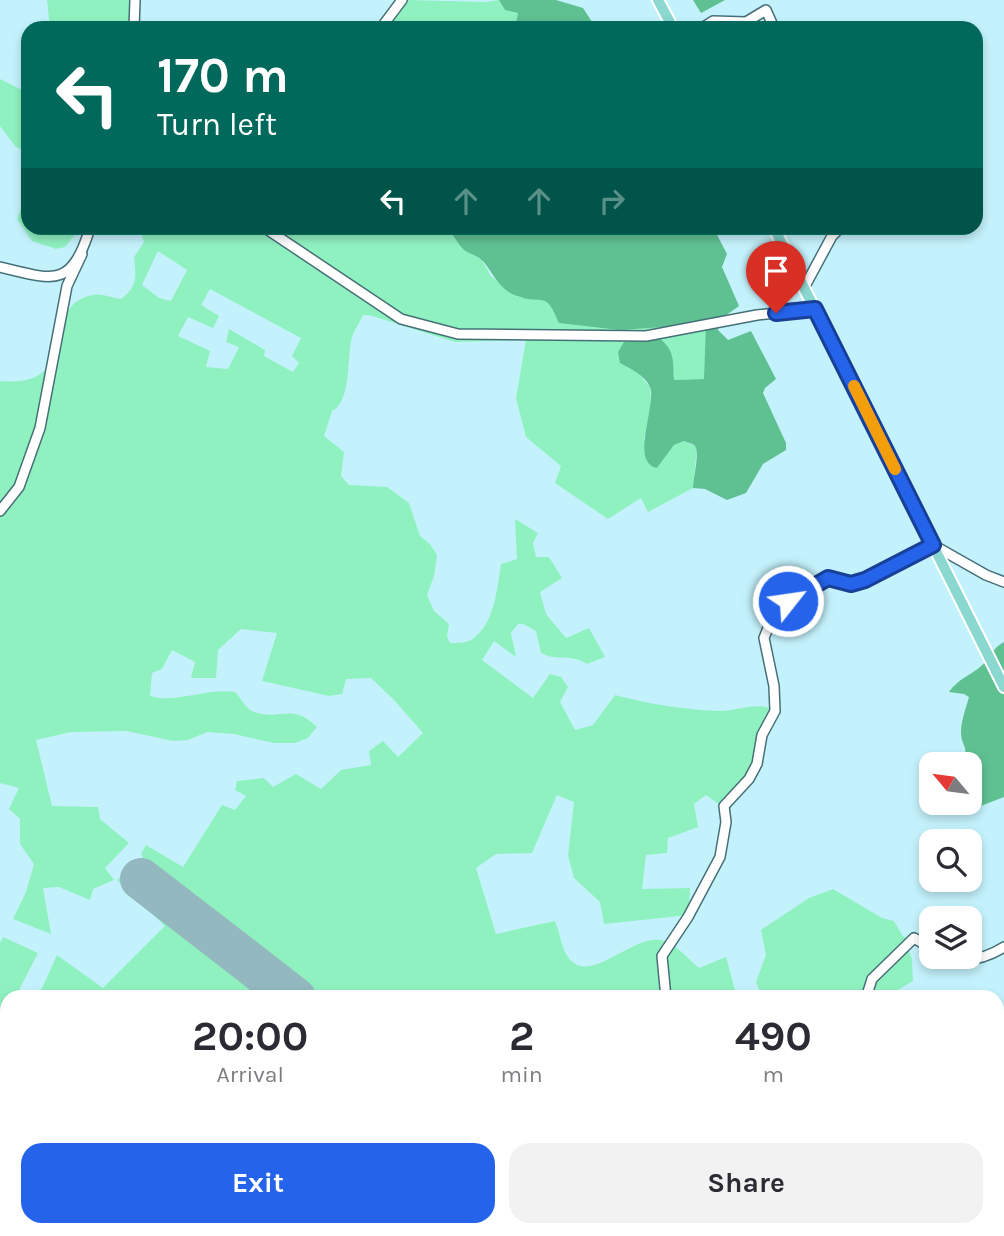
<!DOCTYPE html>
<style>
:root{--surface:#fff;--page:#f2f2f3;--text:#2b2b33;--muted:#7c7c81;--accent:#2563eb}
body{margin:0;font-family:Karla,sans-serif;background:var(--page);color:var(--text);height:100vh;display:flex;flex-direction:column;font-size:26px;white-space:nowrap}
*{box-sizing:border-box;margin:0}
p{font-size:23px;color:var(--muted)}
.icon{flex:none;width:38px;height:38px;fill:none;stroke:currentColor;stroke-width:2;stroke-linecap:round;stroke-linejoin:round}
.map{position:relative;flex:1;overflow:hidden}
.panel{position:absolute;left:0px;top:990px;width:1004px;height:247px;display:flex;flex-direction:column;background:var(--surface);border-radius:21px 21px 0 0;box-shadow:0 4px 10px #0003}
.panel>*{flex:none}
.guide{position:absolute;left:21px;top:21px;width:962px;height:214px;border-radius:21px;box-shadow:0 4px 10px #0003;background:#00695c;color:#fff;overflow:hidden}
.needle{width:46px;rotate:299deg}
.fabs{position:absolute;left:919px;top:752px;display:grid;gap:14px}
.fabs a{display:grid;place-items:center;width:63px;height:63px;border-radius:14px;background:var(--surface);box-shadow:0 4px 10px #0003;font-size:35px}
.pin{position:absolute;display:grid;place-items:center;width:60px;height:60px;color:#fff;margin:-72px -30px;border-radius:50% 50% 50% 0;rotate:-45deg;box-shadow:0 0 7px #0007}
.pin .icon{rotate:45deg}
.me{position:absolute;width:77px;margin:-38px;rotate:60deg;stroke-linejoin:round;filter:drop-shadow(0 0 5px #0008)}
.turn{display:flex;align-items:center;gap:24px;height:147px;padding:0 21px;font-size:32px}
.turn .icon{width:91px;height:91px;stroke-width:2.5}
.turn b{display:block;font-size:49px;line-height:60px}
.lanes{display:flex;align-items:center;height:66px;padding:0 21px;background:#0003;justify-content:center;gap:35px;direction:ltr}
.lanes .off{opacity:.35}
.eta{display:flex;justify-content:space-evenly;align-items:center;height:119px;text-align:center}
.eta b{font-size:42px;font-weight:700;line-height:49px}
.button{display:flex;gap:14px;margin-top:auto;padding:14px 21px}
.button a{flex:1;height:80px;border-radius:21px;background:var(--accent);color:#fff;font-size:28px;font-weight:700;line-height:80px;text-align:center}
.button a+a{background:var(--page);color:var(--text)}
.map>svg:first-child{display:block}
</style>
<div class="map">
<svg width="1004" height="1236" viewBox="0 0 1004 1236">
<rect width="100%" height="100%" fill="#c4f2fc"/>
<!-- green -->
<g fill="#90f1c0" fill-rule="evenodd">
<path d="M47,0H133L132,28H50Z"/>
<path d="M408,0L486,2L499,0L505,10L519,13L515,28H388Z"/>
<path d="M0,79L28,93V156L26,152L15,146L0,126Z"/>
<path d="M28,190V228H80L65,247L56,249L32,241L17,219Z"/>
<path d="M139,228H447L465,250L482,260L491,276L518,297L545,300L551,304L707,324L705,379L674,380L673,361L620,363L639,374L650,387L651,404L644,439L657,468L674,445L684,441L697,447L693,488L648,512L641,498L608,519L555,483L561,466L526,437L516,398L526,340L455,342L369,315H363C359,324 352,333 351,342C347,361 351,402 332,411L324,436L344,452L341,476L349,485L387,487L409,503L420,536L430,544L437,555L434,576L427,595L434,611L449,624L447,636L450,643C457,643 466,643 471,640C495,625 497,588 501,564L517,559L515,519L538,533L533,543L536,557H549L562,578L540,592L546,614L566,638L589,628L605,657L587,664C571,653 558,662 541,653L536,631L523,624H518L511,633L516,657L494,641L482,660L533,698L550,674L561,677L568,687L560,702L575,730L593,725L615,695C649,704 685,710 720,711C737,711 753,703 770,708L755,765L727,810L706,795L694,804L698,827L668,838L667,853L646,855L642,889L690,888L689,915L604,924L600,902L574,878L568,855L574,802L557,795L532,853L496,854L476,868L496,934L555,921C559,931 561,943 565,952C586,994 632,930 665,941C676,944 689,960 699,968L726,957L737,997H38L57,955L103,988L165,926L117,880L143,857L141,854L146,845L183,867L222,805L235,810L246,796L235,790L237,781L264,778L273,787L296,774L321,789L341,770L371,765L369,751L383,741L398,757L423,733L394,700L371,678L346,679L342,694L329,696L262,681L277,633L241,629L218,650L216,678H191L195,662L172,650L162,669L152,673L150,696C174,704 207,688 235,692C241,698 246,709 254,712C282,721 291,702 317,727L308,738L295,743H274L234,734L207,732L188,740L173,741L126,731L71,732L36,740L52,806L98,807L100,819L129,843L105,868L114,880L93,889L90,900L59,887L43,888L51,934L13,919L26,892L34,864L20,844V819L9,809L19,788L0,783V381C86,389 36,305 93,295C101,293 113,298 121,299C138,286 136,277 134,257L144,242ZM158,251L187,270L171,301L159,298L142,285ZM210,289L301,338L292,356L299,363L293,372L264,356L265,350L229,329L226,342L239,347L228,369L206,367L210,351L178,336L188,317L213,328L219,316L201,305Z"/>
<path d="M833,889L882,918L894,921L902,935L910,941L907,946L912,959L913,981L891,994L890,997H762L756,982L766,955L761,930L809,898Z"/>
<path d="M3,937L38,953L17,994L21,997L7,998V1077L0,1082V943Z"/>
<path d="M0,1194L7,1200V1230H85L91,1236H0Z"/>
<path d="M158,1230H264L266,1236H157Z"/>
<path d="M456,1230H870V1236H454Z"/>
</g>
<!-- forest -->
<g fill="#5fc092">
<path d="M499,0H556L583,8L596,28H515L518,13L505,10Z"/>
<path d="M693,0H725L701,13Z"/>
<path d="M447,228H700L715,231L727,254L722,267L739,306L718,321V330L728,340L751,331L776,379L765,388L763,393L786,443V450L763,464L746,493L727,500L705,489L693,488C693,479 700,452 695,446C694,444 686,442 684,441L674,445L657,468C629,463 657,404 650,387C645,375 630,369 620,363L618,352L624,342L659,338C675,350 673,361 674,380L704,379L706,324L620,330L559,323C545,289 545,306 517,296C499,290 494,274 483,261C478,256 470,254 464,250C458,244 453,234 447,228Z"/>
<path d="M1004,642V797L960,814L950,804L970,803V765H961C971,746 961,748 961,732C961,721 966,708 969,697L964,694L949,692C958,679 969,676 980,667C990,659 992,648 1004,642Z"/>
</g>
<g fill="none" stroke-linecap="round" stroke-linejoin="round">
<!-- runway -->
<g stroke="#93b8c0" stroke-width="42">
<path d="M141,879L295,998"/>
<path d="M599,1230L607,1236"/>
</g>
<defs>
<g id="minor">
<path d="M134,28L135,0"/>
<path d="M381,28L402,0"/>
<path d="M702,28L713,21L746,22L766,10L774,28"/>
<path d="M265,228L401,319L458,334L646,336L757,315L815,309"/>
<path d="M0,267C54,280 71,289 90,228"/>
<path d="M804,288L832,236L840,228"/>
<path d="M0,511L19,487L40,428L67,286L82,254"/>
<path d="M951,957C970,963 988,957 1004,947"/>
<path d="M666,998L662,956L688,917L720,857L726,822L724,806L749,779L757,764L762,735L775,711L774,686L764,638L774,613L788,601L828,578L851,584L865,580L933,545L986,575L1004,582"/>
<path d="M866,998L872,979L914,938L931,948"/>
<path d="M998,1200L1004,1199"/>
<path d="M766,1230L770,1236"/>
<path d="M799,1236L800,1230"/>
</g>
<g id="major">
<path d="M658,0L673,28"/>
<path d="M774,228L1004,687"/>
</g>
</defs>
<!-- minor casing -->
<use href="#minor" stroke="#457078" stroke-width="12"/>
<!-- major casing -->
<use href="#major" stroke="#fff" stroke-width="14"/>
<!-- minor -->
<use href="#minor" stroke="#fff" stroke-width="9"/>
<!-- major -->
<use href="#major" stroke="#8bd8d1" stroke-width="10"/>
</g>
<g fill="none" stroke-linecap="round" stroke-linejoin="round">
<defs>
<path id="route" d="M776,313L815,309L933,545L865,580L851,584L828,578L788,601"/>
</defs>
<!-- route casing -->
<use href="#route" stroke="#184099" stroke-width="18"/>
<!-- route -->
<use href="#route" stroke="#2563eb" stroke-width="12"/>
<!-- slow -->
<path stroke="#f59e0b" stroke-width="12" d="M854,386L895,469"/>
</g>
</svg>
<div class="fabs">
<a><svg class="needle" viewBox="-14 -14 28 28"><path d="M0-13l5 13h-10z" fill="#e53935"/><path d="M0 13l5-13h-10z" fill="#7c7c81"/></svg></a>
<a><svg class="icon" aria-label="search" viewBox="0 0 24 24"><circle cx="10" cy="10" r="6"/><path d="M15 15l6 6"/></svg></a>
<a><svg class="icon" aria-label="layers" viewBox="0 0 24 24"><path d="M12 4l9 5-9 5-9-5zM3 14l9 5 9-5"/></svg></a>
</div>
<div class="pin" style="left:776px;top:313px;background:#d93025"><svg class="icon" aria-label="arrive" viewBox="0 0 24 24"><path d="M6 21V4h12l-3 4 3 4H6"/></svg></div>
<svg class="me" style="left:788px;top:601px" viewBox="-20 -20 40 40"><circle r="17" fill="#2563eb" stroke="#fff" stroke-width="3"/><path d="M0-11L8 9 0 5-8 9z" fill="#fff"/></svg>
<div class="guide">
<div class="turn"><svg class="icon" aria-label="left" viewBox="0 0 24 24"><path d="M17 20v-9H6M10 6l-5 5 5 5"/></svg><div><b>170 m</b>Turn left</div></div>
<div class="lanes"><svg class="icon" aria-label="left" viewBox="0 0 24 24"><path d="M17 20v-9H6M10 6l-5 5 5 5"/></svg><svg class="icon off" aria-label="ahead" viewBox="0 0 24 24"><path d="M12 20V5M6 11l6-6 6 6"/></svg><svg class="icon off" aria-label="ahead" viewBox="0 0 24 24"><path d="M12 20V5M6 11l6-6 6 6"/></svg><svg class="icon off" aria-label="right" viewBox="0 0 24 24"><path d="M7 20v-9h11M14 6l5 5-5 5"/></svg></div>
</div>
<section class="panel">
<div class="eta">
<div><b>20:00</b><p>Arrival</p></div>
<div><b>2</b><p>min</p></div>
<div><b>490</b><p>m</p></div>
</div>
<div class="button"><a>Exit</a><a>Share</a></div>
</section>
</div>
